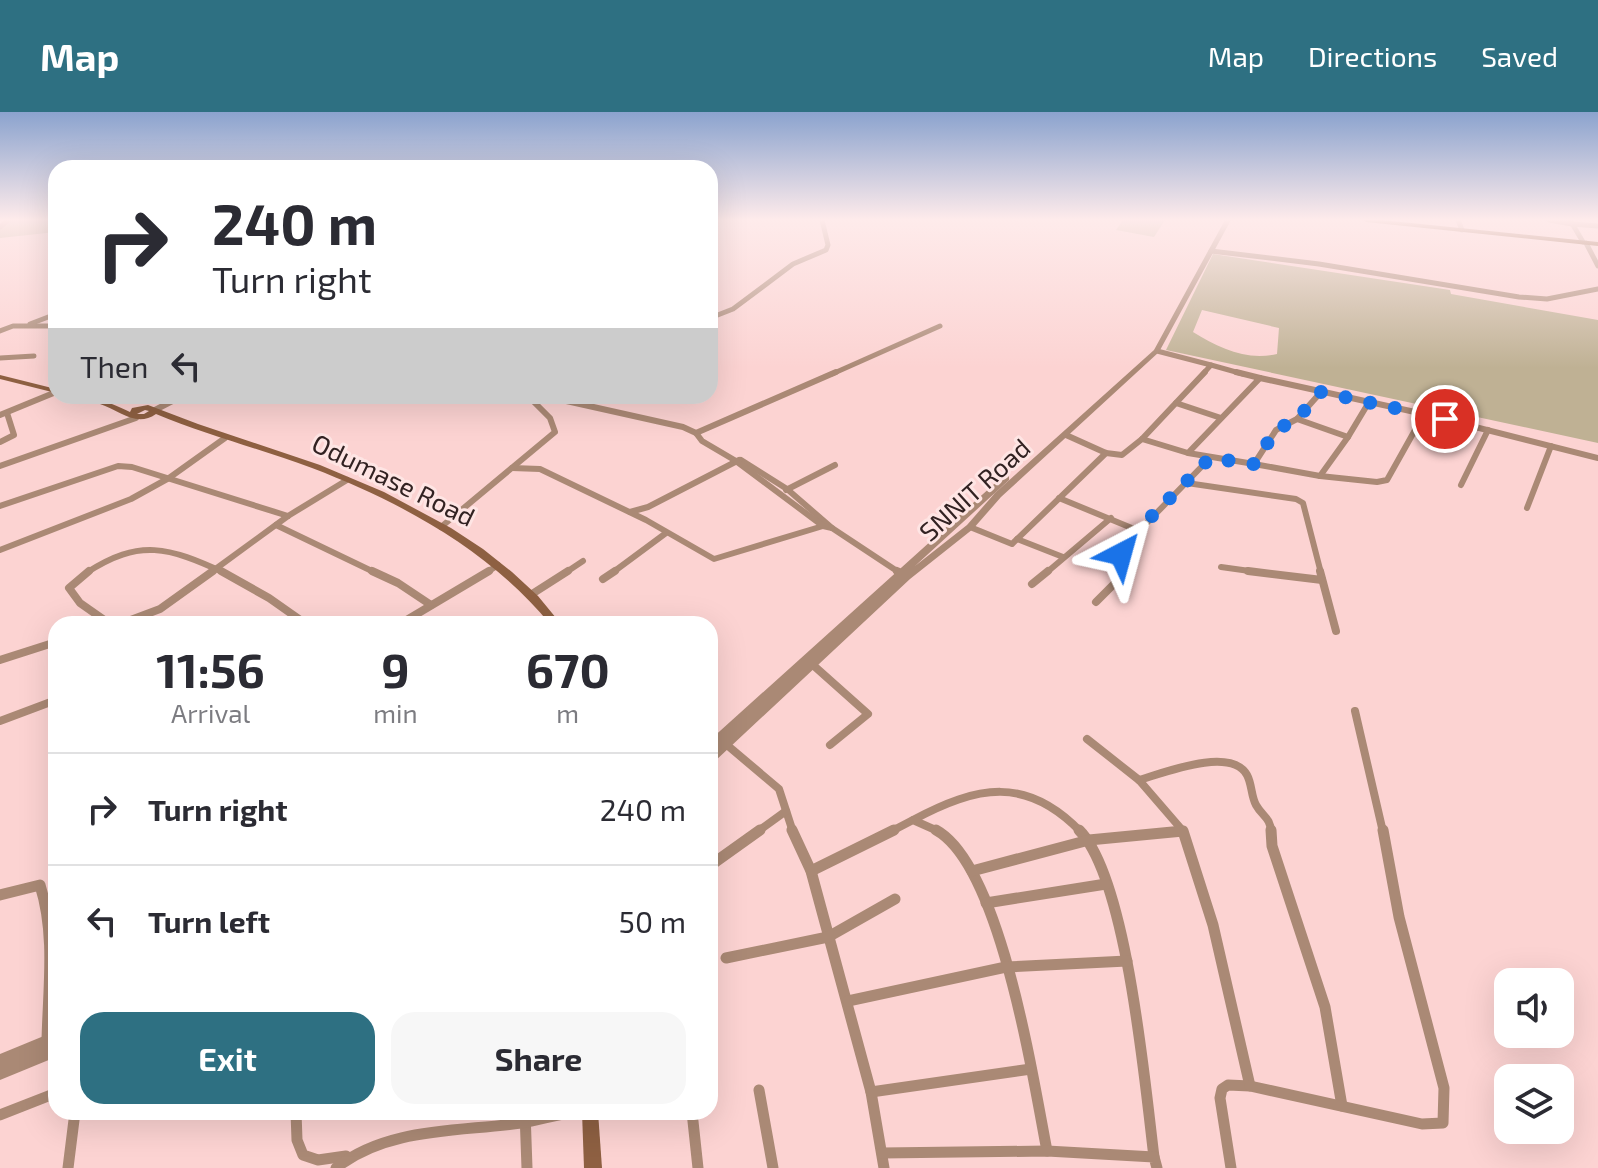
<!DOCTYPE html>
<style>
:root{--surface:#fff;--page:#f7f7f7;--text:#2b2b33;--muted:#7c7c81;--line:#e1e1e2;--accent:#2e7082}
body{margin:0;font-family:"Exo 2",sans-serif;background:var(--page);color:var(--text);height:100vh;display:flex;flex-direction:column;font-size:30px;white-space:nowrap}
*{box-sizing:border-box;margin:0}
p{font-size:26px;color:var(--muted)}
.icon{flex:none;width:44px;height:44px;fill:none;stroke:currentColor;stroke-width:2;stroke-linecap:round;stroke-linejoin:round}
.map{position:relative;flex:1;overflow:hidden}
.drawer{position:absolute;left:48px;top:504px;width:670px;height:504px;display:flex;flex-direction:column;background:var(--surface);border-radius:24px;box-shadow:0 8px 32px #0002}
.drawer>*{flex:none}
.top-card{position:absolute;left:48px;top:48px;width:670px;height:244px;border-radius:24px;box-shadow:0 8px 32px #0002;background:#fff;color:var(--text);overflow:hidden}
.tools{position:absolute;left:1494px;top:856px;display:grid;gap:16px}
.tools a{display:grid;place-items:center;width:80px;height:80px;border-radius:16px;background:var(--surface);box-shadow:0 8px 32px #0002;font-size:40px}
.pin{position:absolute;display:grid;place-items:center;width:68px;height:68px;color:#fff;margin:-34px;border:4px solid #fff;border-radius:50%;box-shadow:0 2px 8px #0007}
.me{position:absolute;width:88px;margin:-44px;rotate:39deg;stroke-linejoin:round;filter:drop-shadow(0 0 6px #0008)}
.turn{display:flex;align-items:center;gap:28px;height:168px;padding:0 32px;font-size:36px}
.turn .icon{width:104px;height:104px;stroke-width:2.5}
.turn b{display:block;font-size:56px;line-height:68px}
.then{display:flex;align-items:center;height:76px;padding:0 32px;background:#0003;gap:16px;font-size:30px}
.eta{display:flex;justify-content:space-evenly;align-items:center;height:136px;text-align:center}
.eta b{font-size:48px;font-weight:700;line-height:56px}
.cta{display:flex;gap:16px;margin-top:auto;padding:16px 32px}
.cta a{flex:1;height:92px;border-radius:24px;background:var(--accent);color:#fff;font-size:32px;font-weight:700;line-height:92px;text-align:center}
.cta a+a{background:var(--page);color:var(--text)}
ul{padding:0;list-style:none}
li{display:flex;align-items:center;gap:24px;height:112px;padding:0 32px;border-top:2px solid var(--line)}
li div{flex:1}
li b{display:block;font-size:30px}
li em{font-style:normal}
header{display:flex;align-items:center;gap:48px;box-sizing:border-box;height:112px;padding:0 40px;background:var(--accent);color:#fff}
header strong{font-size:38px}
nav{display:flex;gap:44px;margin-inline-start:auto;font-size:28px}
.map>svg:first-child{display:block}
</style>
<header>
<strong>Map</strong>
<nav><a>Map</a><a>Directions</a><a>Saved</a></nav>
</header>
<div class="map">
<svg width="1598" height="1056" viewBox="0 0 1598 1056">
<rect width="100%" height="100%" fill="#fcd3d2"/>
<!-- green -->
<g fill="#bfb194" fill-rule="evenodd">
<path d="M9,108H56V120L0,126V116Z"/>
<path d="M1123,108H1165L1154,125L1116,118Z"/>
<path d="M1213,142L1450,178L1451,182L1598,208V331L1166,238ZM1202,198L1279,216L1277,242C1246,249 1219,236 1193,220Z"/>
</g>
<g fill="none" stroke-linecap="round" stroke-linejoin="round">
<!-- minor-far3 -->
<g stroke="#aa8975" stroke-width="5">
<path d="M1458,108L1462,118"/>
<path d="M1549,108L1572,112"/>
<path d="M1570,108L1583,130"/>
<path d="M1572,112L1598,114"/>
<path d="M0,115L8,108"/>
<path d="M1586,131L1598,154"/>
<path d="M1211,139L1319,152L1519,185L1547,187L1598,177"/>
<path d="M710,206L733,197L793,152L826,138L828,133L822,108"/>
<path d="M30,212L56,202"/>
<path d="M0,219L13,214H51"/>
<path d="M1157,239L1211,253L1203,262"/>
<path d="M0,246L34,244"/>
<path d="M1211,253L1243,262"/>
<path d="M832,262L940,214"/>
</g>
<!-- minor-far2 -->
<g stroke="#aa8975" stroke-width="6">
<path d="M1260,266L1424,302L1598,346"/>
<path d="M544,284L683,315L696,321"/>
<path d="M1176,291L1221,306"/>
<path d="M155,298L182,284"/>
<path d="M0,303L56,280"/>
<path d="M1297,307L1348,325L1369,290"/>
<path d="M1066,323L1106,341L1122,343L1142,327L1205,260"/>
<path d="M1142,327L1188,341L1260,266L1236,260"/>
<path d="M0,330L14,323L7,301"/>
<path d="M1188,341L1254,352L1276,318L1297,307L1321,280"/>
<path d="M741,348L787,377L832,416L900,461"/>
<path d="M1254,352L1320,364L1348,325"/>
<path d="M0,354L136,306"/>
<path d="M512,356L540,357L646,408L714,447L823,414"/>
<path d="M1320,364L1377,370L1387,368L1424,302"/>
<path d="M1187,371L1296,387L1303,391L1321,461"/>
<path d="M1461,373L1488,318"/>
<path d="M786,378L835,353"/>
<path d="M1059,386L1139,419L1210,346"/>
<path d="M0,394L118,354L132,355L288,404"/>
<path d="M1527,396L1551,334"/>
<path d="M630,400L648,395L739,348"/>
<path d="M276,413L376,461"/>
<path d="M441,415L555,320L550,306L528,284"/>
<path d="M970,415L1012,432L1106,341"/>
<path d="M832,416L823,414L736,349L702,329L696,321L836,260"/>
<path d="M1017,427L1063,445"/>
<path d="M0,438L131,387L169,366L225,326"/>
<path d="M1221,455L1264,461"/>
<path d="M86,461C140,426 168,435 225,461"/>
<path d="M210,461L288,404L347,368"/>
<path d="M486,461L498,453"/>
<path d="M565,461L583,449"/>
<path d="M612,461L666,421"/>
<path d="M1046,461L1111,406"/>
<path d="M1125,461L1131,455L1120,438L1139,419"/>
</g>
<!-- minor-far1 -->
<g stroke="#aa8975" stroke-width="8">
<path d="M89,459L69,476L80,491L110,512"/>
<path d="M221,459L269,486L306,512"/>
<path d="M372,459L398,471L431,493"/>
<path d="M897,459L901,461"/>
<path d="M1248,459L1322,468"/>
<path d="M1320,459L1336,519"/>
<path d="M603,467L615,459"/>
<path d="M1032,472L1048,459"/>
<path d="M532,482L568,459"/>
<path d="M1096,490L1127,459"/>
<path d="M120,512L160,497L213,459"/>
<path d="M400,512L489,459"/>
<path d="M0,548L56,530"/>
<path d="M813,553L868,602L830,633"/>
<path d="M1355,599L1383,720"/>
<path d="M0,609L56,588"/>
<path d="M1087,627L1139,668L1183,719"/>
<path d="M727,633L779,677L793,720"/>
<path d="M1139,668C1163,661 1231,634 1247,663C1252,672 1251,684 1256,693C1262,704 1271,706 1271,720"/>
<path d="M913,708C977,674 1026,663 1081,720"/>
<path d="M757,720L786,699"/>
<path d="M890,720L913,708L940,720"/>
<path d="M1177,720H1183"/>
</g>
<!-- minor -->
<g stroke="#aa8975" stroke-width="11">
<path d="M792,718L811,759L871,980L884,1056"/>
<path d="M936,718C1001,754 1033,967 1047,1039"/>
<path d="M1079,718C1127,766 1145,973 1154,1045"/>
<path d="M1271,718L1272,734L1325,895L1342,994"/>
<path d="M711,753L760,718"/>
<path d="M811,759L894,718"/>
<path d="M972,759L1089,728L1183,719L1213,813L1250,974L1228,973L1222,977L1220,986L1231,1056"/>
<path d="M0,783L40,773C56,823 48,878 47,929"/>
<path d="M986,791L1106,772"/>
<path d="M726,846L828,825L895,787"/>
<path d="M848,889L1006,855L1127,849"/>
<path d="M1250,974L1422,1012L1443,1011L1444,976L1399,805L1383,718"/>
<path d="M759,978L773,1056"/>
<path d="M871,980L1031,957"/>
<path d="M296,1000L297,1028L303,1043L318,1048L346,1044"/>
<path d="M525,1000L527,1056"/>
<path d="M692,1000L698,1056"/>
<path d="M0,1003L56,981"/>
<path d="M882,1041L1047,1039L1154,1045L1157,1056"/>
<path d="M68,1056L75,1000"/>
<path d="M336,1056C387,1015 459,1020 521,1011C540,1008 557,1002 576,1000"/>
</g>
<!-- tertiary -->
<g fill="#aa8975" fill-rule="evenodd">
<path d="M1225,108H1231L1159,240L1001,385L973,417L910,467L714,650L710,652V628L1003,364H1009V368L915,454L967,413L995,381L1154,238Z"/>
<path d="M56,919V945L0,968V942Z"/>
</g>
<!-- secondary -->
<g fill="#8e6042" fill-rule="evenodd">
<path d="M0,263L56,277V281L0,267Z"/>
<path d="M74,284C95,284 111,291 130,300L132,296L148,293L198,312L320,353L384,380L451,416L483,437L512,460L538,484L561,512H550C489,438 401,390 312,356C260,337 207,323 156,302C136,316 119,298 100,292C91,289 82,288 74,284ZM145,298L149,299L144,302H137Z"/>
<path d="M582,1000H598L602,1056H584Z"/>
</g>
<!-- primary -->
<path fill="#79411a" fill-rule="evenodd" d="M1363,108H1382L1598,130V134L1366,110Z"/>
</g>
<!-- sky -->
<linearGradient id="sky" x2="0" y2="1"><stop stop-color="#8ba3ce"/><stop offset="0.42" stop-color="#feebeb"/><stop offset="1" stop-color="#feebeb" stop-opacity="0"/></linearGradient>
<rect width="1598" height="256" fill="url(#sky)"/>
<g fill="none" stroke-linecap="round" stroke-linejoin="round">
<!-- route -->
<path stroke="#1a73e8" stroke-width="14" stroke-dasharray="0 25.2" d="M1121,442L1122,434L1210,346L1254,352L1276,318L1297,307L1321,280L1445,307"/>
</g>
<g text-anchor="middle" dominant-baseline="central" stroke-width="6" stroke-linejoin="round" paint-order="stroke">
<!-- street labels -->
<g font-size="26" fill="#322222" stroke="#fee5e4">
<text transform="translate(394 367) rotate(26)">Odumase Road</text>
<text transform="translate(974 377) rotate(-42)">SNNIT Road</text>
</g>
</g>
</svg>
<div class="tools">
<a><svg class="icon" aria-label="sound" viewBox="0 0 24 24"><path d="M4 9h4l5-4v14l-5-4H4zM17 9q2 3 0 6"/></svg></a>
<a><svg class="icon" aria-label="layers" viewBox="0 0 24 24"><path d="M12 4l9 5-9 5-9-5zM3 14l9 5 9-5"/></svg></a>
</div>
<div class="pin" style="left:1445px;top:307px;background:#d93025"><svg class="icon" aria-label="arrive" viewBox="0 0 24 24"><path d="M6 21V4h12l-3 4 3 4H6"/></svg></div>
<svg class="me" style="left:1121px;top:442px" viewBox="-20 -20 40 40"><path d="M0-17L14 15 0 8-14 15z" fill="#1a73e8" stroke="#fff" stroke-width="4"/></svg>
<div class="top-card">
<div class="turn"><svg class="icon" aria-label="right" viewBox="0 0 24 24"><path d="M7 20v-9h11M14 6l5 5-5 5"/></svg><div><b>240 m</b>Turn right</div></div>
<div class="then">Then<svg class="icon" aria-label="left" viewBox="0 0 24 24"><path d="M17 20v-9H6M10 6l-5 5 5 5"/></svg></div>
</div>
<section class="drawer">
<div class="eta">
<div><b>11:56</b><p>Arrival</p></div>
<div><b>9</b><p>min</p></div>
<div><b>670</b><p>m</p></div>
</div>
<ul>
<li><svg class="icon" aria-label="right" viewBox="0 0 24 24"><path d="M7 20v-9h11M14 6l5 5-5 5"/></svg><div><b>Turn right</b></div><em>240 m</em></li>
<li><svg class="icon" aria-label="left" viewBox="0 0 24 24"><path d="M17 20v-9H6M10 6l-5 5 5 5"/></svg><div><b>Turn left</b></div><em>50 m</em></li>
</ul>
<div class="cta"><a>Exit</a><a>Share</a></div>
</section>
</div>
